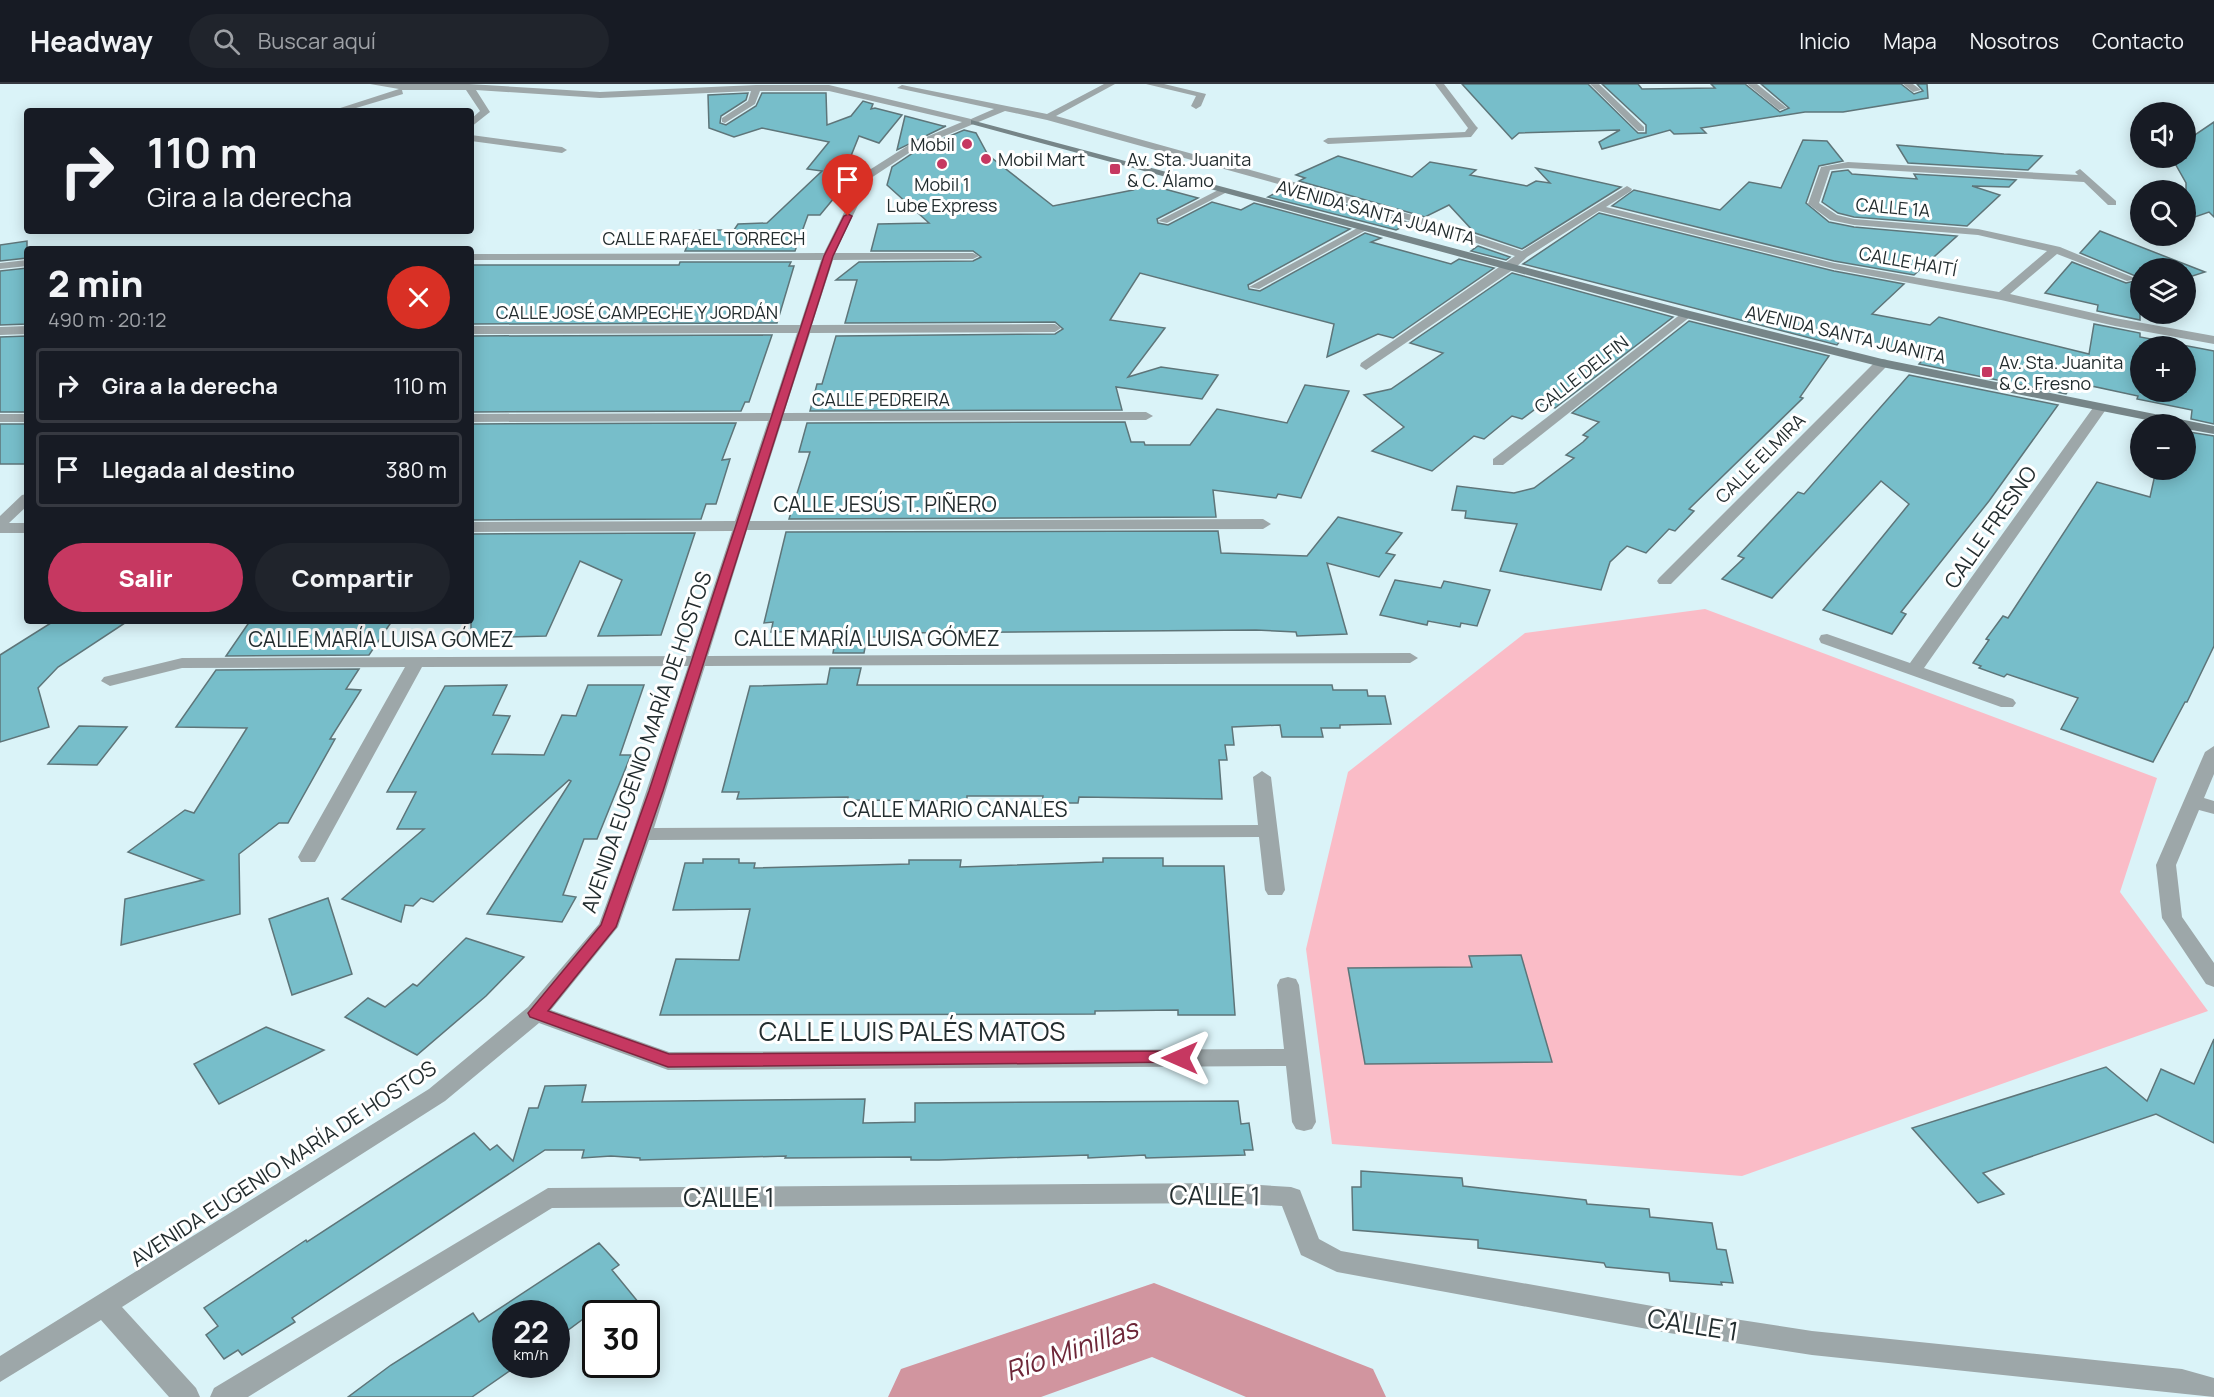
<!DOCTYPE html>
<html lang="es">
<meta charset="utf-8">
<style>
:root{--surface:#171b24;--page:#20242c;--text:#f1f3f6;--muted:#9ea1a6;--line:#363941;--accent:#c63861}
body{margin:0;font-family:Manrope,sans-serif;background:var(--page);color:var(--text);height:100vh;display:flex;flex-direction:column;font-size:22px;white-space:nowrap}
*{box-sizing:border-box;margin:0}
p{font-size:20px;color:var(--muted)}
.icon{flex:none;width:33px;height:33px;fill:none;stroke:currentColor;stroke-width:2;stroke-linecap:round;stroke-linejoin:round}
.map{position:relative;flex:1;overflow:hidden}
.drawer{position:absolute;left:24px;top:162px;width:450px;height:378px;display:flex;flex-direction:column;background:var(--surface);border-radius:6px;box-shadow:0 3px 15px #0003}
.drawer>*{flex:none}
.guide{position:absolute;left:24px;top:24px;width:450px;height:126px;border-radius:6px;box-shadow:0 3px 15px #0003;background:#171b24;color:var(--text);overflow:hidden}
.controls{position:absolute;left:2130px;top:18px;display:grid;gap:12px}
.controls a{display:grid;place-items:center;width:66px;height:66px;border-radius:50%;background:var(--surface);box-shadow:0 3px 15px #0003;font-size:30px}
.speed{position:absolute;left:492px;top:1216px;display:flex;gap:12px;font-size:30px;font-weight:700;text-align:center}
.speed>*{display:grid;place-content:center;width:78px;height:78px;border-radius:50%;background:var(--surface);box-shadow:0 3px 15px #0003;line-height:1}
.speed small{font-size:15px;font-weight:400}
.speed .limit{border:3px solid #111;border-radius:9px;background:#fff;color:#111}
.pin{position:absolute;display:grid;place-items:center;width:51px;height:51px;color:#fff;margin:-62px -26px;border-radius:50% 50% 50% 0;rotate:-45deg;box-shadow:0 0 6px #0007}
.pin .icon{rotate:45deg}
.me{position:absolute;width:66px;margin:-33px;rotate:270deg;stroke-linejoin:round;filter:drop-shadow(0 0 4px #0008)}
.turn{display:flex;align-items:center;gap:21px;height:126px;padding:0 24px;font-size:27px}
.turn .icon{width:78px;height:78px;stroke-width:2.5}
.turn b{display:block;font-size:42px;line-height:51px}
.round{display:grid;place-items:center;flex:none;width:63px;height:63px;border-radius:32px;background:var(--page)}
.overview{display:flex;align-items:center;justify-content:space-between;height:102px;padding:0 24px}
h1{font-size:36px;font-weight:800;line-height:45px}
.primary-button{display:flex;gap:12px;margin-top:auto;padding:12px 24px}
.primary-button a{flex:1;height:69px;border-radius:36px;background:var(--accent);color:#fff;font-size:24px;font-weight:800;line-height:69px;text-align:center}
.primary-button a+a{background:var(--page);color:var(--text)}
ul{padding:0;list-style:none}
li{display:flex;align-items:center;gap:18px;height:75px;margin:0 12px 9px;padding:0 12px;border:3px solid var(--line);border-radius:6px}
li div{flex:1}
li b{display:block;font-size:22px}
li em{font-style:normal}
header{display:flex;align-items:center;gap:36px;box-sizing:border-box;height:84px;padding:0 30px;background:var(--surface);border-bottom:2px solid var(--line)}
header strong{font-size:28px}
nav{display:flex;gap:33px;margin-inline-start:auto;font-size:21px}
.search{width:420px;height:54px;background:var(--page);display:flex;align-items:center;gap:15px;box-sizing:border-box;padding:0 21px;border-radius:33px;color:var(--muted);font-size:22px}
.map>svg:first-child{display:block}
</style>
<header>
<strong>Headway</strong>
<div class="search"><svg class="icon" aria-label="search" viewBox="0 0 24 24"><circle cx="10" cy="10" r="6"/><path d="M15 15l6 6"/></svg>Buscar aquí</div>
<nav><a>Inicio</a><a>Mapa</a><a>Nosotros</a><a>Contacto</a></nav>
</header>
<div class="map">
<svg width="2214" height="1313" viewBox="0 0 2214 1313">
<rect width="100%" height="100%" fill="#daf3f8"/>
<!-- green -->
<path fill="#fabcc7" d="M1705,525L2157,694L2120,808L2208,927L1742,1092L1332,1060L1306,865L1348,688L1525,549Z"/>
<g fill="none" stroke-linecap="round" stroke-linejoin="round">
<!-- river -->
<path fill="#d1959f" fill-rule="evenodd" d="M1154,1199L1373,1285L1386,1313H1246L1152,1273L1041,1313H888L901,1285Z"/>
</g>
<!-- building -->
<g fill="#77beca" stroke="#5e7579" stroke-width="1.5" fill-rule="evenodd">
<path d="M1462,0H1588L1638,49H1646V41L1602,0H1638L1642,5L1715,4L1711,0H1745L1780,28L1789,24L1761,0H1901L1914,10L1923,7L1917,0H1927L1928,14L1843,28H1805L1701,44L1706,49L1674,50L1670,46L1602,65L1599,58L1620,46L1519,49L1512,55Z"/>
<path d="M748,9L746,16L721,32L720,39L726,41L756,22L762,9H826L827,41L851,32L863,17L873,20L871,25L875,24L902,31L879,59L859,52L834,114L820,131H808L795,167H685L694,146H734L738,140L767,139L822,87L807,85L829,58L762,44L734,53L709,44L708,11Z"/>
<path d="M905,32L943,42H946L897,66Z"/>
<path d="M2214,38V133L2209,128L2186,136V99L2172,74H2186V57Z"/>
<path d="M964,46L976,49L988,71L1053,122L1133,106L1146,100L1198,114L1157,135L1158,139L1168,141L1212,118L1241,126L1254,119L1350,145L1248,201L1249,205L1260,207L1365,149L1381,154L1371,158L1451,180L1459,175L1494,184L1393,254L1378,250L1327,273L1334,240L1140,189L1110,236L1165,244L1128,293L1161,283L1218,291L1202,315L1116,303L1122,326L810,327L817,300H822L836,252L1055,250L1063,245L1055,238L845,239L857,196H836L859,178L973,177L981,173L973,167H871L878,140L929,139L887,101L892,83L919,65Z"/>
<path d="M1803,56L1827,57L1843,77L1819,82L1806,119L1829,138L1854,143L1957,152L1914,191L1834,177L1612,122L1634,106L1720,126L1749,98L1781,104Z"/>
<path d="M1897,61L2004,70L2042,72L2028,86L1908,79Z"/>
<path d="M1338,72L1412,93L1430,78L1476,86L1470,91L1527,102L1536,97L1550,99L1536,84L1621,103L1522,165L1475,149L1449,121L1425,133L1299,97L1305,94L1296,91Z"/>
<path d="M1848,86L1852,90L1917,95L1914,90L2016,96L2009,103L1972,102L2000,111L1967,142L1854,133L1838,129L1822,118L1832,88Z"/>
<path d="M1285,104L1407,138L1411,139L1396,146L1268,113Z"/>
<path d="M1599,129L1834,187L1904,200L1872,230L1930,241L1939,233L2089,270L2094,240L2140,249V253L2214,267V340L2191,335L2192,326L2137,315L2138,312L2082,300L2080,307L2070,304L2066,310L1919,280L1926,272L1843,253L1837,261L1523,180ZM2140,262H2186V308H2140Z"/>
<path d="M2100,147L2205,188L2186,194L2191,196L2186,197V184H2140V236L2097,227L2098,221L2045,209L2072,178L2126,199L2139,196L2138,193L2080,169Z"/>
<path d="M27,157V174L0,177V161Z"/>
<path d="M1478,162L1510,173L1506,176L1471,167Z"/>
<path d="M680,178H791L789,182H794L777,239L471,240V181H679Z"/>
<path d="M27,184V240L0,241V187Z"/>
<path d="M1512,189L1673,233L1555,324L1542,320L1522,335L1512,332L1484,355L1474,352L1432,387L1372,367L1404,343L1364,311L1391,305L1443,269L1410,259Z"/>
<path d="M1689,237L1829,272L1800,313L1803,314L1689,425L1694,427L1675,447L1669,445L1646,469L1627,462L1610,478L1601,506L1500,487L1517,440L1465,434L1466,427L1452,426L1457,402L1514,409L1534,404L1574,374L1566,371L1583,358L1588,353L1583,351L1599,338L1572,329Z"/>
<path d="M772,251L749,318H745L741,327L471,328V252Z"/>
<path d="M27,252V328H0V253Z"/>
<path d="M1909,291L2058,321L1989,417L1901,528L1906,530L1892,550L1823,526L1909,420L1881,397L1772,514L1722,495L1744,474L1738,472L1798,408L1804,410Z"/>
<path d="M1305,301L1349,307L1301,414L1278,410L1276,414L1213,406L1216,433L789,435L810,368H799L807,339L1125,338L1131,358H1144L1145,361H1190L1217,325L1287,339Z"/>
<path d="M736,339L722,376L730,375L716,420H706L701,435L471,436V340Z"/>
<rect x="0" y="340" width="27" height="40"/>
<path d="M2189,348L2214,352V562L2187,618H2185L2153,678L2061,645L2078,614L2007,590L2004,593L1979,584L1981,582L1973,579L1989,556L1986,555L2003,532L2008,534L2097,398L2150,413L2156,386H2186Z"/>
<path d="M1338,433L1402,449L1386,469L1395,471L1379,493L1327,479L1347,550L1297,552L1296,548L1256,546L889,549L888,553H867L864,569H833L837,547L771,548L773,538L764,539L786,448L1218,447L1221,469L1307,472Z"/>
<path d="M695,449L661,551L598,552L622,496L580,477L546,552L471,554V450Z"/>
<path d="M1395,496L1441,504L1444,497L1490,506L1477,542L1461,539L1460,543L1428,537L1427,541L1380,531Z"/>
<path d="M54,537H128L58,583L38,604L49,643L0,658V571Z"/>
<path d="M250,537H392L369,571L226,572Z"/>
<path d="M830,584H861L857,601H1332L1333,606H1367L1368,612H1385L1391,640L1340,641V644H1321L1323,653H1282L1280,641L1232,643L1234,661H1225L1227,676H1219L1222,715L1079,713L1078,719H1042L1043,712H967V717L848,716V713L737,715L739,708H722L750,602L827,600Z"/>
<path d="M359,585L346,605L361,606L330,655H335L288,739H279L239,770L240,830L121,861L125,815L203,796L128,768L185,726L194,729L247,644L176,643L216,586Z"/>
<path d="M507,601L493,631L510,632L492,670L544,671L562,631L576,632L588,601H644L620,671H631L597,755H584L563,811L576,813L562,838L487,830L571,697L569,696L433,818L421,814L413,822L405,821L401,838L342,815L424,745H397L416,708H387L445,602Z"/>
<path d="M79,642L127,643L97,681L48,680Z"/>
<path d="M1103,774H1163V782H1224L1235,931H1178V926L1095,927V930L660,931L676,875L739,876L750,825L673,826L685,779H703V775H739V779H755L754,784L909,780V776H961L960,783L1103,778Z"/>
<path d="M328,814L352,890L292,911L269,835Z"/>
<path d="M466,854L524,873L486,912L417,971L345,933L368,914L385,923L413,900L417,902Z"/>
<path d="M1521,871L1552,978L1365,980L1348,884L1472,883L1469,872Z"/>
<path d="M266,943L324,966L219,1020L194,980Z"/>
<path d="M2214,955V1059L2156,1030L1983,1089L2004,1110L1978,1119L1912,1044L2106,983L2147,1017L2161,985L2194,1000Z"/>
<path d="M586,1001L582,1018L865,1015L863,1039L915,1038V1019L1238,1017L1241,1040L1249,1039L1253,1066H1244L1245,1071L1146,1074L1145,1071L1088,1074V1071L939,1076H911V1073L785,1074L786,1072L640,1076V1074L611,1072L582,1074L584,1066H545L292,1234L295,1238L242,1271L238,1266L224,1275L206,1251L218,1242L204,1224L306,1156L307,1158L474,1049L490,1066L497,1061L513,1077L529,1024H538L545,1002Z"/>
<path d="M1361,1087L1462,1094L1463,1102L1586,1116L1587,1120L1649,1125L1650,1133L1712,1139L1717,1165L1726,1166L1733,1199L1721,1198L1722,1201L1670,1197L1669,1189L1606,1183L1604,1179L1478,1164V1156L1353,1146L1352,1103H1361Z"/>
<path d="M599,1159L619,1181L612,1186L648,1230H590L556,1255V1230H506V1258L494,1262L511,1286L472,1313H348L391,1281L473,1229L479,1238Z"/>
</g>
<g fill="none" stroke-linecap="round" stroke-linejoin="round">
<!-- street -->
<g fill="#9da7a9" fill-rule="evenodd">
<path d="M370,0H469L600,8L756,1H829L971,35L994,25L897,4L902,1L1047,30L1104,0H1115L1056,32L1416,132L1522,167L1627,102L1632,105L1631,107L1606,123L1834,179L1999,208L2047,167L1978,151L1854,141L1830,136L1808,120L1821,83L1848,78L2078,91L2075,88L2080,85L2116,117V121H2108L2084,98L1848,84L1830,86L1819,119L1837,131L1854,135L1978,145L2060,163L2137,195L2127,197L2057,170L2010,210L2115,234L2214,252V260L2115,242L2001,216L1834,185L1599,127L1527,173L1514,185L1366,286L1360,282L1361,279L1515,172L1408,136L1047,36L1005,27L918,63L871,94L835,169H973L979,172L973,175L833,176L812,241L1055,240L1061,244L1055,248L810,249L784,329L1146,328L1153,332L1146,336L782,337L750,437L1263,435L1271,440L1263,445L747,446L708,572L1410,569L1418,574L1410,579L705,582L654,744L1258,741L1253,693L1262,687L1271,693L1285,806L1282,811H1268L1265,806L1259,753L649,756L618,843L551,926L669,968L1284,965L1277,901L1280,895L1288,893L1296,895L1299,901L1316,1038L1312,1045L1304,1047L1296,1045L1292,1038L1286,982L668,986L539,939L445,1017L122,1223L196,1304L200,1313H169L101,1236L0,1298V1272L429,1005L528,923L599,840L632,750L688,582L422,583L318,773L315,778H301L298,773L405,583L182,584L110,602L101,597L104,593L182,574L691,572L732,447L471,448V438L735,437L768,337L471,338V330L771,329L797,249L471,250V242L800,241L821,176H471V170L824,169L863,90L912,59L962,38L829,7H760L755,20L725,39L722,38V34L748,17L751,7L600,14L476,6L490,28L471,43V35L480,27L466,6H402L403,10L346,27H331L399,5Z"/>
<path d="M1146,0H1164L1206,10L1201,22L1196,25L1191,22L1196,12Z"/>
<path d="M1435,0H1444L1476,42L1478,44L1471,53L1328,60L1323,57L1328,54L1465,48L1468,44Z"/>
<path d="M1590,0H1599L1644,43V47H1638Z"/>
<path d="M1747,0H1757L1787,24L1779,26Z"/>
<path d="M1903,0H1913L1921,6L1913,8Z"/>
<path d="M471,51L562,63L567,66L562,69L471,57Z"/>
<path d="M1222,104L1231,106L1167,139L1158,137Z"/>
<path d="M1361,142L1370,144L1259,205L1249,203Z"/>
<path d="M27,176V182L0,185V179Z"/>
<path d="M1686,226L1692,230L1690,233L1503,381H1493V375Z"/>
<path d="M27,242V250L0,251V243Z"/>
<path d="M1882,275L1887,276V282L1671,500H1659L1657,497L1659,494L1877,276Z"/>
<path d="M2100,320L2107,324L1924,584L2013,615L2016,619L2013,623H2001L1821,559L1819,555L1821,551L1827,550L1910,579L2095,321Z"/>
<rect x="0" y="330" width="27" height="8"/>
<path d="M27,410V422L9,439H27V449H0V432L22,411Z"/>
<path d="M2214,662V690L2204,714L2214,717V730L2199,726L2176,781L2182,833L2214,879V903L2206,900L2162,834L2156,781L2205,668Z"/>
<path d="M1229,1099L1291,1103L1300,1106L1319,1155L1341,1167L1669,1225L1812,1247L2182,1285L2214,1294V1313L1812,1271L1669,1249L1337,1188L1301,1171L1282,1122L1229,1119L552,1124L248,1313H210L214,1304L548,1104Z"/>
</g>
<!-- secondary -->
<path fill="#768588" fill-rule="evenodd" d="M971,36L1690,227L1882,275L2214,342V350L2186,345V340H2167L1882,283L1682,233L971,40Z"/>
</g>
<!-- route -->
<path fill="#c63861" stroke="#81243f" stroke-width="1.5" d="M848,130L852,132L833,172L663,707L616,843L548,927L669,970L1180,967L1186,969L1189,974L1186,978L668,983L530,933L528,929L601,841L649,707L824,172L844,132Z"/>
<!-- markers -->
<g fill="#c63861" stroke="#fff" stroke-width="2">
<circle cx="967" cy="60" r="6"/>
<circle cx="986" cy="75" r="6"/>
<circle cx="942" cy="80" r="6"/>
<rect x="1109" y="79" width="12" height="12" rx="3"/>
<rect x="1981" y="282" width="12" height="12" rx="3"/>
</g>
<g text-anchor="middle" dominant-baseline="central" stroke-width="6" stroke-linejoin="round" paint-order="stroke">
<!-- far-poi labels -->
<g font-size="18" fill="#232d2f" stroke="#fff" text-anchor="start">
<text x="955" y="60" text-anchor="end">Mobil</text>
<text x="998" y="75">Mobil Mart</text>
<text x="1127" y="75">Av. Sta. Juanita<tspan x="1127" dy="21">&amp; C. Álamo</tspan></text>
<text x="942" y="100" text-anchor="middle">Mobil 1<tspan x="942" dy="21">Lube Express</tspan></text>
<text x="1999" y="278">Av. Sta. Juanita<tspan x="1999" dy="21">&amp; C. Fresno</tspan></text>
</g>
<!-- far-street labels -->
<g font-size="18" fill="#232d2f" stroke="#fff">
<text transform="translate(1893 123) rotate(5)">CALLE 1A</text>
<text transform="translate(1376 128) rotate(15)">AVENIDA SANTA JUANITA</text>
<text x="704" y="154">CALLE RAFAEL TORRECH</text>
<text transform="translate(1908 177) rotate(10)">CALLE HAITÍ</text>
<text x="637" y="228">CALLE JOSÉ CAMPECHE Y JORDÁN</text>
<text transform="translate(1846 250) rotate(13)">AVENIDA SANTA JUANITA</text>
<text transform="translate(1581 290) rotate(-38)">CALLE DELFIN</text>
<text x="881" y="315">CALLE PEDREIRA</text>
<text transform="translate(1760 374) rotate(-45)">CALLE ELMIRA</text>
</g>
<!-- street labels -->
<g font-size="21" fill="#232d2f" stroke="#fff">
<text x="885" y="420">CALLE JESÚS T. PIÑERO</text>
<text transform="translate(1990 443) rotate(-55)">CALLE FRESNO</text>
<text x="867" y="554">CALLE MARÍA LUISA GÓMEZ</text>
<text x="381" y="555">CALLE MARÍA LUISA GÓMEZ</text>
<text transform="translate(646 658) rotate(-71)">AVENIDA EUGENIO MARÍA DE HOSTOS</text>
<text x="955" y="725">CALLE MARIO CANALES</text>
<text transform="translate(283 1079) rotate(-33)">AVENIDA EUGENIO MARÍA DE HOSTOS</text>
</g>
<!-- near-street labels -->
<g font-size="26" fill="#232d2f" stroke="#fff">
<text x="912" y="947">CALLE LUIS PALÉS MATOS</text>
<text transform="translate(1215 1111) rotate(1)">CALLE 1</text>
<text x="729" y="1113">CALLE 1</text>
<text transform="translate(1693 1240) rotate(9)">CALLE 1</text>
</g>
<!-- near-water labels -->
<g font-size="27" font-style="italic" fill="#6d2638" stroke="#fff">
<text transform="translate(1071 1265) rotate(-19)">Río Minillas</text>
</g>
</g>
</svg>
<div class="controls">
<a><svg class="icon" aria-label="sound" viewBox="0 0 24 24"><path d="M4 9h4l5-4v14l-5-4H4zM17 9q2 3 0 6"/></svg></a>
<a><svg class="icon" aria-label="search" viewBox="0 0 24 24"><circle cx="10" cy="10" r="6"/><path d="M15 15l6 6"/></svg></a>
<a><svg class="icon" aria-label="layers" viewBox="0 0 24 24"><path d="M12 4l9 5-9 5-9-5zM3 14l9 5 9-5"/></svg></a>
<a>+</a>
<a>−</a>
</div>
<div class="speed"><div>22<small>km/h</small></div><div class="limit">30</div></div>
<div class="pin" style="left:848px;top:132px;background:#d93025"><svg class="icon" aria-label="arrive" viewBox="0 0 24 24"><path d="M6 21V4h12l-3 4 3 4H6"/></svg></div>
<svg class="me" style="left:1180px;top:974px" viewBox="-20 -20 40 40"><path d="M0-17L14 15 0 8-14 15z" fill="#c63861" stroke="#fff" stroke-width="4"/></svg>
<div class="guide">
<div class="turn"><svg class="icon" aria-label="right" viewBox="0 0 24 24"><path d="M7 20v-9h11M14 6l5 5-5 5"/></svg><div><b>110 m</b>Gira a la derecha</div></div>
</div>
<section class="drawer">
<div class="overview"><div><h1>2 min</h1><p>490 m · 20:12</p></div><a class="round" style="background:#d93025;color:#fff"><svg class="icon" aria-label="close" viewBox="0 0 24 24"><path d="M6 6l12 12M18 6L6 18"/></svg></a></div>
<ul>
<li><svg class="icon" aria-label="right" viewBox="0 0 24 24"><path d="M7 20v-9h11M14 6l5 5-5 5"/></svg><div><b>Gira a la derecha</b></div><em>110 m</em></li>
<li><svg class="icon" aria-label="arrive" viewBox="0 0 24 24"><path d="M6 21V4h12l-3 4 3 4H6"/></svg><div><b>Llegada al destino</b></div><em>380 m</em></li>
</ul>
<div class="primary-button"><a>Salir</a><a>Compartir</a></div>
</section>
</div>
